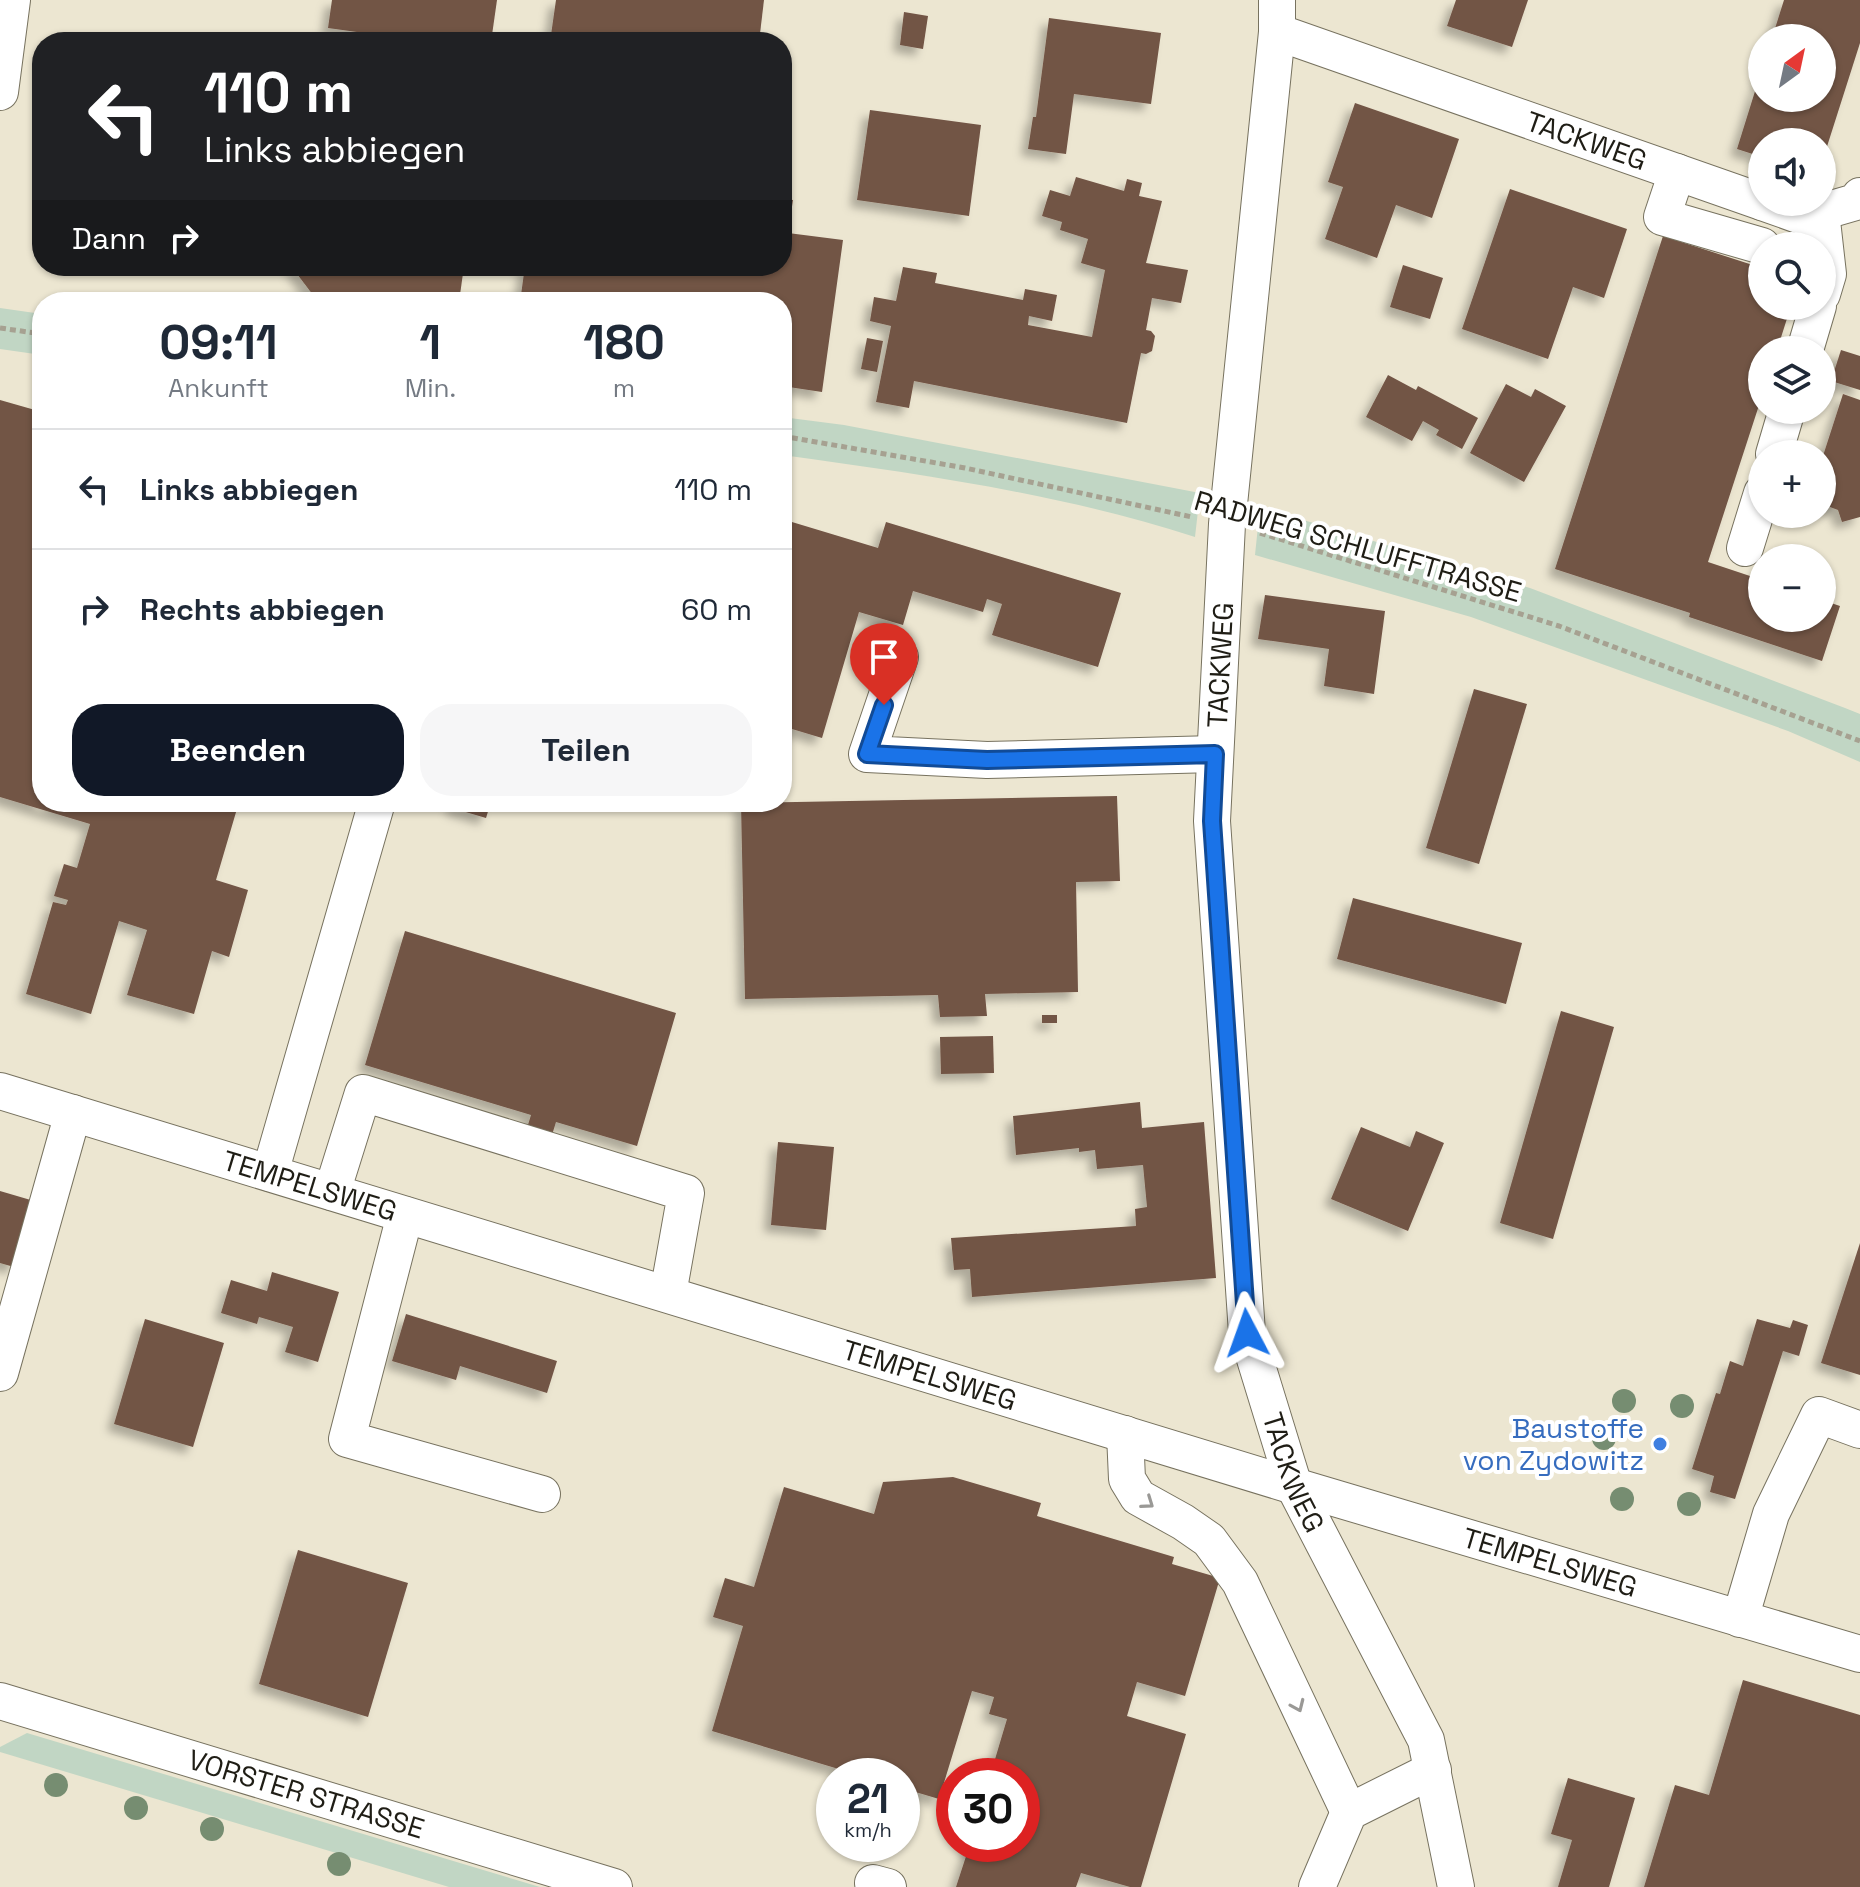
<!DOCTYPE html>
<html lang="de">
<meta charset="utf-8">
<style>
:root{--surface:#fff;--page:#f6f6f7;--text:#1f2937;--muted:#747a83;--line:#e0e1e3;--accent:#111827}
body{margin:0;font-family:"Space Grotesk",sans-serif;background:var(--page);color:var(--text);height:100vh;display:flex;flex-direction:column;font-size:30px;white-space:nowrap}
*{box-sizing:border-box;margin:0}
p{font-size:26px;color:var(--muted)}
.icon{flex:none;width:44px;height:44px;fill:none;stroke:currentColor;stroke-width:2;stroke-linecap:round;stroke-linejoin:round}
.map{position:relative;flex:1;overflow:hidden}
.details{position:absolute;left:32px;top:292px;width:760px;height:520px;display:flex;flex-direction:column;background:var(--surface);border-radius:32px;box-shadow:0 2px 6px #0004}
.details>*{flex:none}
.hud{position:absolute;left:32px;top:32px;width:760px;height:244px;border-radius:32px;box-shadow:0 2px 6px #0004;background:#202124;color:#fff;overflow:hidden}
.needle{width:52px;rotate:33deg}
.buttons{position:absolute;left:1748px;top:24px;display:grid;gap:16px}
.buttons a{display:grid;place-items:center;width:88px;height:88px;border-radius:50%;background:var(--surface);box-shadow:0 2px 6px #0004;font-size:40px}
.speed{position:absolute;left:816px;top:1758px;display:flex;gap:16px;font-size:40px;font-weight:700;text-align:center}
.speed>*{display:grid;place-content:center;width:104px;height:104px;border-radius:50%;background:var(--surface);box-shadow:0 2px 6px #0004;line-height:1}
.speed small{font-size:20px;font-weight:400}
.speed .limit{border:12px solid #d22;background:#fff;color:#111}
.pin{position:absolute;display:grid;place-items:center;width:68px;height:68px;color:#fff;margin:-82px -34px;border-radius:50% 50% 50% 0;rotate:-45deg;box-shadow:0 0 8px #0007}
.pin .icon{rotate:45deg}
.me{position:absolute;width:88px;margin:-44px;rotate:356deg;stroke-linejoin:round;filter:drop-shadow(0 0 6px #0008)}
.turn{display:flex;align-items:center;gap:28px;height:168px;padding:0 40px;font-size:36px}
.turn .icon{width:104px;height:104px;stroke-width:2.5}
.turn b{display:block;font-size:56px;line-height:68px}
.then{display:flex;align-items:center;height:76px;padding:0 40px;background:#0003;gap:16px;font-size:30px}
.eta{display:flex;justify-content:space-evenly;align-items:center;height:136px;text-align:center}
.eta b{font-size:48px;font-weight:700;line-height:56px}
.primary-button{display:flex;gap:16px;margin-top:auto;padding:16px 40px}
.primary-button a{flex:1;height:92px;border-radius:32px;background:var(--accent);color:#fff;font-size:32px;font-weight:700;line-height:92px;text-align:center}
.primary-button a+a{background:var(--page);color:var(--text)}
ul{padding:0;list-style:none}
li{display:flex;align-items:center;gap:24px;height:120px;padding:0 40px;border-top:2px solid var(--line)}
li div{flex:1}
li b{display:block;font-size:30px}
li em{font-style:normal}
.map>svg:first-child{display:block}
</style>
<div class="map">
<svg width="1860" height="1887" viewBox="0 0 1860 1887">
<defs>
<filter id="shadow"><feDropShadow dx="-7" dy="7" stdDeviation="4" flood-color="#0004"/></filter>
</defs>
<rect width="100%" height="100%" fill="#ece6d1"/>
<!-- green -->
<g fill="#c1d6c4">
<path d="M0,308L42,314V355L0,349Z"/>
<path d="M782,417L844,425L1200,493L1195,537C1063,494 920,474 782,455Z"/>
<path d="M1260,507L1530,588L1845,708L1860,714V762L1788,731L1471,617L1255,555Z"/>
<path d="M27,1733L540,1887H449L0,1752V1747Z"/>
</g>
<!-- building -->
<g fill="#725445" filter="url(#shadow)">
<path d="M332,0H497L491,42H429L328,28Z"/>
<path d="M556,0H764L759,42H550Z"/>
<path d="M1456,0H1528L1512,47L1447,26Z"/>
<path d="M1784,0H1860V43L1823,159L1822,142H1762V157L1737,149L1761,72L1762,98H1822V38H1772Z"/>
<path d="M904,12L928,16L923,49L900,45Z"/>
<path d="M1049,18L1161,33L1151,104L1074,94L1066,154L1028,149L1033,117H1036Z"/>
<path d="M1355,103L1459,139L1432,218L1396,205L1377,258L1325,239L1343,187L1328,182Z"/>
<path d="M870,110L981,125L969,216L857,200Z"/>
<path d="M1076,177L1124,191L1127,179L1142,183L1139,196L1162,201L1146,263L1188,270L1181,303L1152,298L1146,330L1151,331L1155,336L1152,351L1146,354L1141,353L1127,423L914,381L909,408L876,402L891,326L870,321L874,297L896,301L903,267L937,273L935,283L1023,300L1025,289L1057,295L1052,321L1029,316L1028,325L1092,337L1105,270L1081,263L1088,239L1060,230L1062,222L1042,216L1050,190L1070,196Z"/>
<path d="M1510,189L1627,229L1604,298L1573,287L1548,359L1462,329Z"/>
<path d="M782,199L793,200L788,233L843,240L822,392L782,386V302H520L525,266H782Z"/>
<path d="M1663,236L1762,268V306H1791L1777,350H1762V396L1708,562L1762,580V618H1822V600L1840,606L1822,661L1689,617L1690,613L1555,569Z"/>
<path d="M1403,265L1443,278L1430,319L1390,307Z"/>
<path d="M291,266H464L459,302H365L313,295Z"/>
<path d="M867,338L883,341L877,372L861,369Z"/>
<path d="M1841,350L1860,356V390L1831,381Z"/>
<path d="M1388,375L1416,390L1418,386L1478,418L1462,449L1436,435L1439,430L1423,421L1412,441L1366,417Z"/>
<path d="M1506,384L1531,397L1535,389L1566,406L1524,482L1470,453Z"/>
<path d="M1843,394L1860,400V517L1842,522L1838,510L1822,504V459Z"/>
<path d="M0,400L42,412V802H239L216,880L248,890L229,957L212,951L194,1014L127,995L147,930L119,921L91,1014L26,994L53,902L66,905L68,900L54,896L64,864L77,868L90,824L0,797Z"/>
<path d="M782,519L878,548L886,522L1121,593L1098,667L992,635L1002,604L987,599L983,612L913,591L903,625L859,612L822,738L782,726Z"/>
<path d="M1265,595L1385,611L1374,694L1324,686L1329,649L1258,639Z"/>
<path d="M1474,689L1527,704L1479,864L1426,848Z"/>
<path d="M1117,796L1120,881L1076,882L1078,992L985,994L987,1016L940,1017L938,995L745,999L741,803Z"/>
<path d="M453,802H491L486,818L452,808Z"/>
<path d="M1353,898L1522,943L1506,1004L1337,959Z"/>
<path d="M405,931L676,1013L637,1146L556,1122L552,1135L527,1128L531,1115L365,1065Z"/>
<path d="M1561,1011L1614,1027L1553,1239L1500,1223Z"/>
<rect x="1042" y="1015" width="15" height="8"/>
<path d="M993,1036L994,1073L941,1074L940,1037Z"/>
<path d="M1140,1102L1142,1128L1204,1122L1216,1278L972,1297L970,1269L954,1270L951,1238L1136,1226L1135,1209L1147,1207L1143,1165L1097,1169L1095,1150L1079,1152V1148L1016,1155L1013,1116Z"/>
<path d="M1361,1127L1410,1147L1416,1131L1444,1143L1408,1231L1331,1199Z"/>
<path d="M778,1142L834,1147L826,1230L771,1225Z"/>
<path d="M0,1191L34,1201L14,1267L0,1263Z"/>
<path d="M1860,1243V1375L1821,1363Z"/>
<path d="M272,1272L339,1292L318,1362L285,1352L293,1327L259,1317L257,1324L221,1313L231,1280L267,1291Z"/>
<path d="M406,1314L557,1361L547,1393L460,1366L456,1380L392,1361Z"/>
<path d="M145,1319L224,1343L193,1447L114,1424Z"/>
<path d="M1757,1319L1790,1328L1793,1320L1808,1325L1799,1356L1783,1351L1735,1499L1710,1492L1714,1476L1692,1469L1716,1393L1720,1394L1730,1361L1743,1366Z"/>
<path d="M953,1477L1041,1503L1037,1516L1174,1557L1172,1564L1220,1578L1185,1696L1137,1682L1127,1716L1186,1734L1141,1887H1130L1081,1873L1076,1887H956L970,1844H1022V1776H990L1007,1719L989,1714L994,1697L972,1691L939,1799L902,1788V1776H862L712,1731L743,1626L713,1617L725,1578L754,1587L784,1487L874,1514L883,1482Z"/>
<path d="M298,1550L408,1583L368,1717L259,1684Z"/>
<path d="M1743,1680L1860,1715V1887H1644L1675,1785L1709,1795Z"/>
<path d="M1568,1778L1635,1798L1609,1887H1558L1572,1840L1551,1834Z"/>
</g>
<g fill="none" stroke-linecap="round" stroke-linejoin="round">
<defs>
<g id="minor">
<path id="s1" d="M1277,0V32L1227,524L1212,821L1247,1333L1294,1486L1426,1740L1456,1887"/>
<path id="s2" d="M1277,32L1762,202"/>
<path d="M0,92L12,0"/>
<path d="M1677,172L1662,217L1762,246"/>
<path d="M1762,202L1804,217L1859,201L1860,196"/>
<path d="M1821,212L1828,274L1822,294"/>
<path d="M1805,350L1818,306"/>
<path d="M1774,454L1787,410"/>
<path d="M1745,548L1762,493"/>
<path d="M900,657L867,754L987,760L1215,754"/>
<path id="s3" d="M0,1091L1294,1486L1860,1654"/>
<path d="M270,1173L377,802"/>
<path d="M332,1192L363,1093L686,1193L668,1294"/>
<path d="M405,1215L347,1439L542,1494"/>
<path d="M0,1373L73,1113"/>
<path d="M1125,1434L1127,1479L1138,1497L1183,1522L1209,1540L1240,1582L1349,1812"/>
<path d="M1740,1619L1771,1514L1819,1415L1860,1430"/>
<path id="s4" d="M0,1701L614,1887"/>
<path d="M873,1883L888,1887"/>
<path d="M1317,1887L1349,1812L1433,1770"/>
</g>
</defs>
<!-- minor casing -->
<use href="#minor" stroke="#77725f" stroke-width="38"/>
<!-- path -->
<g stroke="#a6a191" stroke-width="5" stroke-dasharray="6 4" stroke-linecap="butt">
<path d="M0,328L42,334"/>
<path d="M782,436L965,468L1192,517"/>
<path d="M1260,533L1559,626L1860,741"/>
</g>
<!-- minor -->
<use href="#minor" stroke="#fff" stroke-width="36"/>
</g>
<!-- trees -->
<g fill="#768d71">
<circle cx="1624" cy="1401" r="12"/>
<circle cx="1682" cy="1406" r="12"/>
<circle cx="1604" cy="1438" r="12"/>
<circle cx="1622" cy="1499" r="12"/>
<circle cx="1689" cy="1504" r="12"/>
<circle cx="56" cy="1785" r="12"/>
<circle cx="136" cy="1808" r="12"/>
<circle cx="212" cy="1829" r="12"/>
<circle cx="339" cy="1864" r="12"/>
</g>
<!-- one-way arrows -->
<defs><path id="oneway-chevron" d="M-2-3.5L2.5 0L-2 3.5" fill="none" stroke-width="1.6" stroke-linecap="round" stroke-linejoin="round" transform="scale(2)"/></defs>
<g stroke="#9a9996">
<use href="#oneway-chevron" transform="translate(1148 1503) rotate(35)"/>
<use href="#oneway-chevron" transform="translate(1298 1706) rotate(66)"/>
</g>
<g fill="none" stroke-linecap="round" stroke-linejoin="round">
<defs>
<path id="route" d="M884,705L867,754L987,760L1215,754L1212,821L1247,1333"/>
</defs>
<!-- route casing -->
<use href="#route" stroke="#114b97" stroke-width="20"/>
<!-- route -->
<use href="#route" stroke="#1a73e8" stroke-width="14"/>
</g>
<!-- markers -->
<circle fill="#3f7fe0" stroke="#fff" stroke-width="3" cx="1660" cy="1444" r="8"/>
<g text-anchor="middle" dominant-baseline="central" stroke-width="8" stroke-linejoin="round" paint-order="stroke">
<!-- street labels -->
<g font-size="28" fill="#1f1d15" stroke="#fff">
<text stroke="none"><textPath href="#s2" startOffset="328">TACKWEG</textPath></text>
<text transform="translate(1358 546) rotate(16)">RADWEG SCHLUFFTRASSE</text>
<text transform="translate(1220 665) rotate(-87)">TACKWEG</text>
<text stroke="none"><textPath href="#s3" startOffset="324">TEMPELSWEG</textPath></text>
<text stroke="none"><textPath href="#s3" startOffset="972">TEMPELSWEG</textPath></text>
<text stroke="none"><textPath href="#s1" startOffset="1484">TACKWEG</textPath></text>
<text stroke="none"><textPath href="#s3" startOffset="1620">TEMPELSWEG</textPath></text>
<text stroke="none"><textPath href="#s4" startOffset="320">VORSTER STRASSE</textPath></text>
</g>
<!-- shop labels -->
<g font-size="28" fill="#366cbe" stroke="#fff" text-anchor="end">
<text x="1644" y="1428">Baustoffe<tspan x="1644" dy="32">von Zydowitz</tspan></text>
</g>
</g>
</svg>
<div class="buttons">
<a><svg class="needle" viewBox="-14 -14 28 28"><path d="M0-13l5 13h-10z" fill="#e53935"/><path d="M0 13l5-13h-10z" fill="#747a83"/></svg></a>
<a><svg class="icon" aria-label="sound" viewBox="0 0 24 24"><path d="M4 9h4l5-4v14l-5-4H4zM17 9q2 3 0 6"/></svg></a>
<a><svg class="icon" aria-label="search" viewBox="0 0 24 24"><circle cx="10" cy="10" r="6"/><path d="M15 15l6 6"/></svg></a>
<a><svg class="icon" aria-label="layers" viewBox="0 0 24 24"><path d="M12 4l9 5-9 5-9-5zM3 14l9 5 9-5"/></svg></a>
<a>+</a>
<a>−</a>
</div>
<div class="speed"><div>21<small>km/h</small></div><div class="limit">30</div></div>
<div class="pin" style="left:884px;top:705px;background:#d93025"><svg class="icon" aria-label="arrive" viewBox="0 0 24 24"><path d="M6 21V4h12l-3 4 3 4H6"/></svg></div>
<svg class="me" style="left:1247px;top:1333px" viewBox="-20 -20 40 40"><path d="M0-17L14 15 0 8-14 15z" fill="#1a73e8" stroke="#fff" stroke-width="4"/></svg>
<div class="hud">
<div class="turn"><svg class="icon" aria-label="left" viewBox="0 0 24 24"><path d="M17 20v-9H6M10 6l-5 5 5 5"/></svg><div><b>110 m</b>Links abbiegen</div></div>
<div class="then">Dann<svg class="icon" aria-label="right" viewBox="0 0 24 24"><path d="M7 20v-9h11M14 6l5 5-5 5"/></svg></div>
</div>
<section class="details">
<div class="eta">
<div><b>09:11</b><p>Ankunft</p></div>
<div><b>1</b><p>Min.</p></div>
<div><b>180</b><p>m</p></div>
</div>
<ul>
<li><svg class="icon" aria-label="left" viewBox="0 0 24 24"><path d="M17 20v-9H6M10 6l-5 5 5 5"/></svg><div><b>Links abbiegen</b></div><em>110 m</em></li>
<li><svg class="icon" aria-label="right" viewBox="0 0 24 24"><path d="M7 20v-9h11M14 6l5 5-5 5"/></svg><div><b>Rechts abbiegen</b></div><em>60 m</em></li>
</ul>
<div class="primary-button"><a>Beenden</a><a>Teilen</a></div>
</section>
</div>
